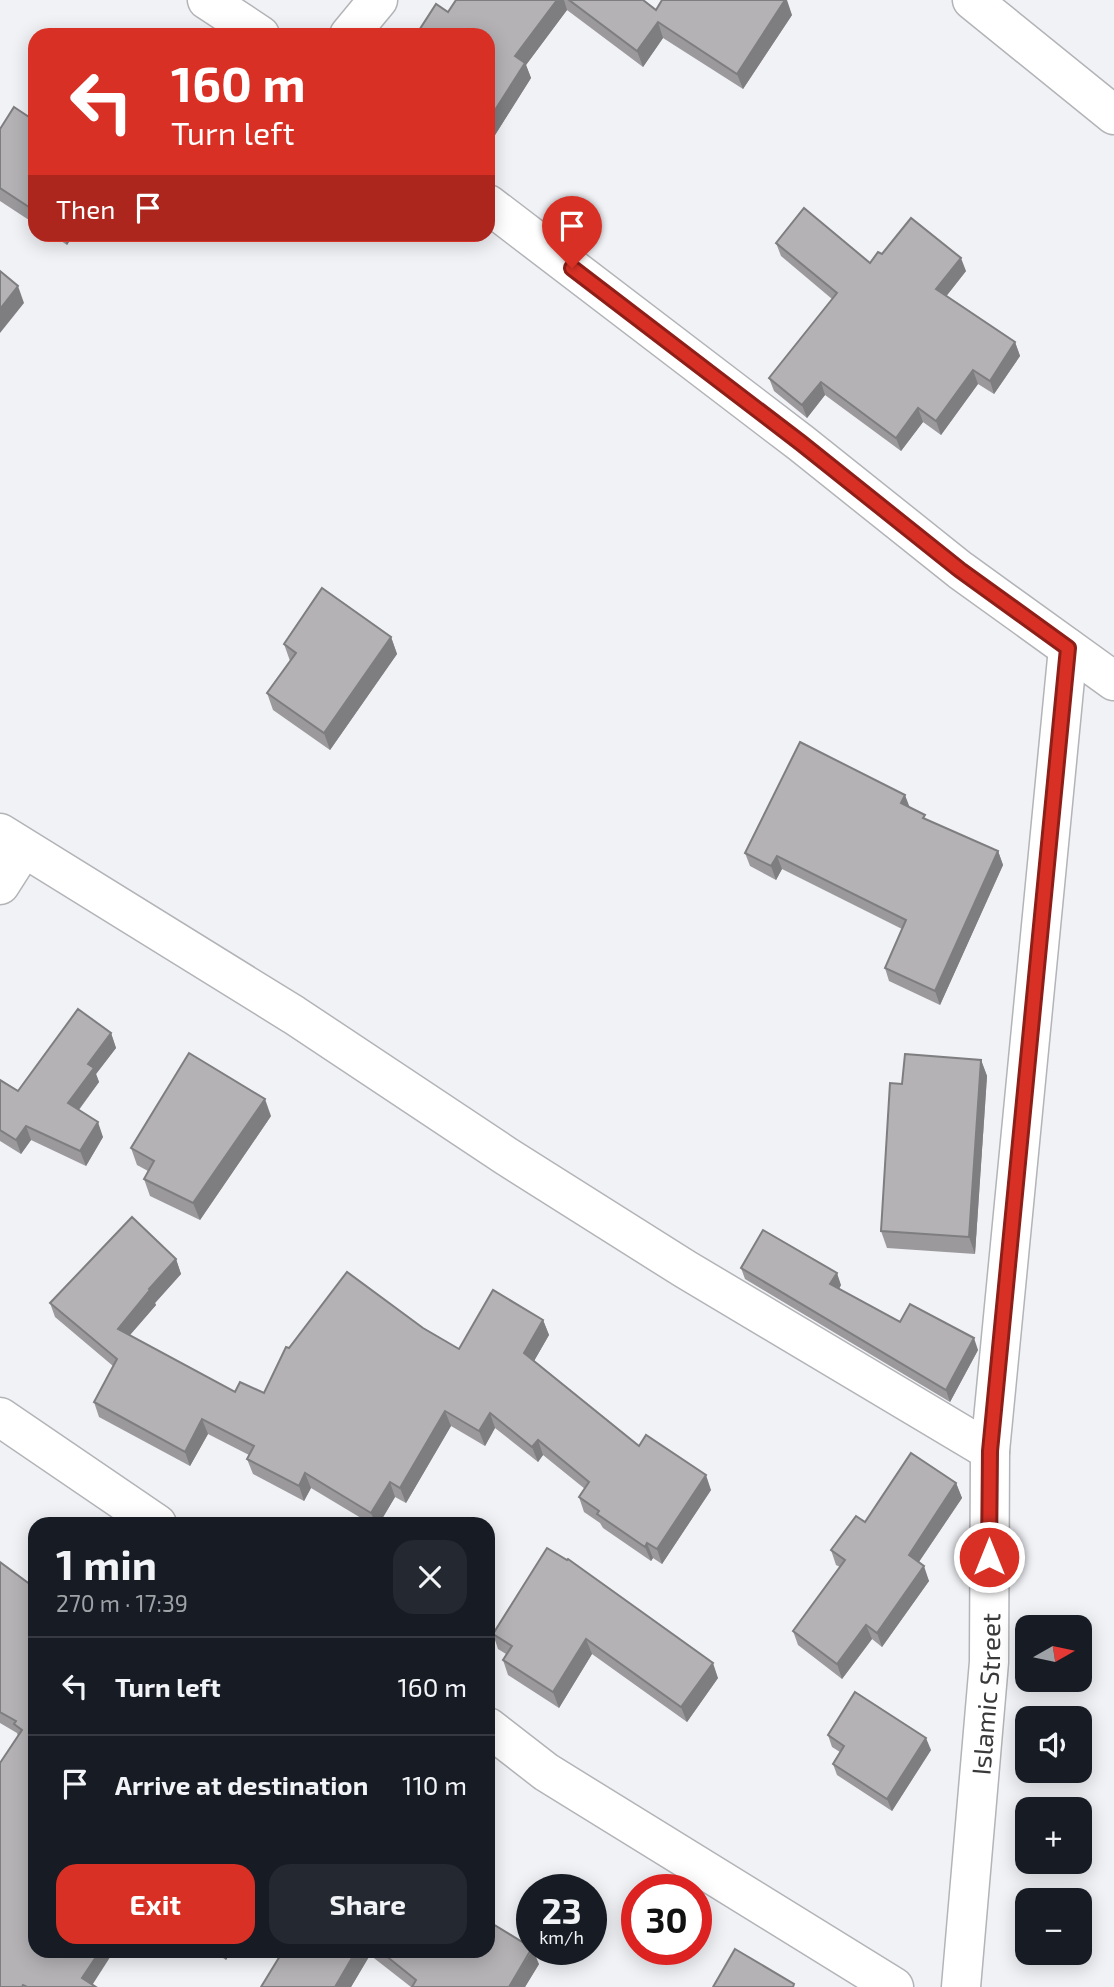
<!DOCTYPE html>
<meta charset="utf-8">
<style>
:root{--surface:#171b24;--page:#242831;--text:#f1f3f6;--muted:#9ea1a6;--line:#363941;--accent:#d93025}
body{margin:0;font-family:"Exo 2",sans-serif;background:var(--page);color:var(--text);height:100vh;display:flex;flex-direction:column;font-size:26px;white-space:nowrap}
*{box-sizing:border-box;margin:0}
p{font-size:23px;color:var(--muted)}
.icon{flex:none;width:38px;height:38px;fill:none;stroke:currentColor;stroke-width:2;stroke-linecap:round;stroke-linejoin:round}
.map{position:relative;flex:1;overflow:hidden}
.sheet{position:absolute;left:28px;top:1517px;width:467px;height:441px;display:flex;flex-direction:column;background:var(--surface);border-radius:21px;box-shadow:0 4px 18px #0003}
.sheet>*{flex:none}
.guide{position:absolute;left:28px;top:28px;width:467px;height:214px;border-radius:21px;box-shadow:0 4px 18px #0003;background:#d93025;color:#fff;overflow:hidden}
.needle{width:46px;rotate:81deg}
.controls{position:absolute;left:1015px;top:1615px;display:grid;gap:14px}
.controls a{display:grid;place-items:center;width:77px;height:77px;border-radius:14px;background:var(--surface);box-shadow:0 4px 18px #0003;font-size:35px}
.speed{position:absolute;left:516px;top:1874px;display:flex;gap:14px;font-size:35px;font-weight:700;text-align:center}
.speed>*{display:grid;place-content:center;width:91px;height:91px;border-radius:50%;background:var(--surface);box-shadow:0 4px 18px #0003;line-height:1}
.speed small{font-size:18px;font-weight:400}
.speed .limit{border:10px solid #d22;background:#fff;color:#111}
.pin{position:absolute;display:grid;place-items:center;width:60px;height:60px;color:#fff;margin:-72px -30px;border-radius:50% 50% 50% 0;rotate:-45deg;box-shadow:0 0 7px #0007}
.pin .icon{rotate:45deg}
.me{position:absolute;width:77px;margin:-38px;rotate:0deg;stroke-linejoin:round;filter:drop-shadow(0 0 5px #0008)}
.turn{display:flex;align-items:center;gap:24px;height:147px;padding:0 28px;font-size:32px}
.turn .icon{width:91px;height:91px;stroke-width:2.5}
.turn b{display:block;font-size:49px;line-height:60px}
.then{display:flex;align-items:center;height:66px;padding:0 28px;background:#0003;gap:14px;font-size:26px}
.round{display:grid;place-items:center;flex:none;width:74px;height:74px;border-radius:21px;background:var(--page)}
.overview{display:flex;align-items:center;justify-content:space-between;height:119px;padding:0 28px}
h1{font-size:42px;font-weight:700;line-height:52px}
.cta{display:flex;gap:14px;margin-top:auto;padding:14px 28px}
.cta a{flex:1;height:80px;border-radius:21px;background:var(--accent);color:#fff;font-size:28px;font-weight:700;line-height:80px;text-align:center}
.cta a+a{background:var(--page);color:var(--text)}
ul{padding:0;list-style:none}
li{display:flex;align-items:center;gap:21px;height:98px;padding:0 28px;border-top:2px solid var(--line)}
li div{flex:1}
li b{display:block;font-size:26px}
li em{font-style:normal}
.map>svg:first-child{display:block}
</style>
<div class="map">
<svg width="1114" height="1987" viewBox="0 0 1114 1987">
<rect width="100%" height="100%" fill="#f1f2f6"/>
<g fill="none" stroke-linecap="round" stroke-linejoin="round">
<defs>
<g id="minor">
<path d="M207,0L260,35"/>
<path d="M972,0L1114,115"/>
<path d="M349,35L378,0"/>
<path d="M488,204L801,443L960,570L1114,681"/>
<path d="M0,833L294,1015L506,1156L685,1269L990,1451"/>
<path d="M0,885L23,849"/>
<path d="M0,1417L157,1524"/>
<path d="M488,1727L546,1772L894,1987"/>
<path id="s1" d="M961,1987L989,1662L990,1451L1068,648"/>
</g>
</defs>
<!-- minor casing -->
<use href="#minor" stroke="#b3b4b7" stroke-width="41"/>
<!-- minor -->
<use href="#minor" stroke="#fff" stroke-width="38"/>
</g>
<!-- wall -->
<g fill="#9b999c">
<path d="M456,0H643L656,10L792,15L743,89L663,38L643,67L567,10L526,65L531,78L490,143L488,142V35L448,12Z"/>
<path d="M35,121V224L0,201V129Z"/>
<path d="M51,234H74L67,245Z"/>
<path d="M776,243L870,263L882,254L966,271L946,296L1015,342L1020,356L994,394L978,384L941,435L923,422L901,451L825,395L807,418L774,391L769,378L832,299L781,256Z"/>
<path d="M391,637L397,654L330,750L273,710L267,693L290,661L284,644Z"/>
<path d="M909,807L927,820L998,851L1003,865L940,1005L889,981L885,968L902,929L782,869L776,880L750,866L745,853Z"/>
<path d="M111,1033L116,1048L96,1074L99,1082L79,1110L103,1137L86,1166L31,1140L21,1154L0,1141V1080L18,1091Z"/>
<path d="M981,1060L987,1076L975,1254L887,1248L881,1231L902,1084Z"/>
<path d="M271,1116L200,1220L150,1196L144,1179L148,1171L137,1165L131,1148Z"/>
<path d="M176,1259L181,1274L155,1303L156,1305L130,1335L235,1392L264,1393L289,1348L423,1328L459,1349L543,1320L549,1335L534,1361L639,1446L711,1490L662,1564L653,1558L651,1561L603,1528L600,1523L584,1512L579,1497L585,1489L543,1455L538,1462L495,1428L485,1446L451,1426L406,1503L395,1497L379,1524H371L311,1488L304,1501L253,1474L247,1459L249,1455L208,1434L190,1466L99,1417L94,1402L113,1366L55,1317L50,1303Z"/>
<path d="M741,1268L841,1285L839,1289L900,1322L978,1350L950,1402L745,1279Z"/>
<path d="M956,1483L962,1498L919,1562L929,1581L882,1647L872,1639L842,1679L798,1645L793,1631L840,1567L836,1565L831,1550L865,1522Z"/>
<path d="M547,1548L718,1678L687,1722L592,1654L559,1708L508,1675L503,1660L506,1654L498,1649L493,1634Z"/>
<path d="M0,1562L92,1985L96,1987H0L18,1736L17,1733L0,1723Z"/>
<path d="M828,1735L931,1750L892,1811L837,1775L833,1764L840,1752L832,1747Z"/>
<path d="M213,1951H231L226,1960Z"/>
<path d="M283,1951H488L539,1964L525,1987H411L370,1955L351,1987H261Z"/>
</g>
<!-- shaded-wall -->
<g fill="#7e7d7f">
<path d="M557,0H564L567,10L526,65L531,78L490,143L488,139V121L515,56Z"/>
<path d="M785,0H787L792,15L743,89L737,74Z"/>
<path d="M658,22L663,38L643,67L637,51Z"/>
<path d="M63,234H74L67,245Z"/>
<path d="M961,258L966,271L941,303L936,289Z"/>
<path d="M18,286L24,303L0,333V309Z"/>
<path d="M1015,342L1020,356L994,394L990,381Z"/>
<path d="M973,370L978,384L941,435L936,421Z"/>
<path d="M821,382L825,395L807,418L802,405Z"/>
<path d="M918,408L923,422L901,451L896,438Z"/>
<path d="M391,637L397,654L330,750L324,733Z"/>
<path d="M905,795L910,808L901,803Z"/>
<path d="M998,851L1003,865L940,1005L935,991Z"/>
<path d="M777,856L782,869L776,880L771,866Z"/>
<path d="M111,1033L116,1048L96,1074L99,1082L73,1117L68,1103L88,1064Z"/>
<path d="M981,1060L987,1076L975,1254L969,1237Z"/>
<path d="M265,1099L271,1116L200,1220L193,1203Z"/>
<path d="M98,1122L103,1137L86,1166L80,1151Z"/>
<path d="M26,1126L31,1140L21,1154L16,1140Z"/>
<path d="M176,1259L181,1274L155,1303L156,1305L123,1343L118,1329L149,1289Z"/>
<path d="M837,1273L841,1285L835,1296L830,1284Z"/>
<path d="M543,1320L549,1335L530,1368L524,1353Z"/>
<path d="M974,1338L978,1350L950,1402L946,1390Z"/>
<path d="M445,1411L451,1426L406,1503L400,1488Z"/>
<path d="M490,1413L495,1428L485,1446L479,1431Z"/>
<path d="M202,1419L208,1434L190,1466L185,1452Z"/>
<path d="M538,1440L543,1455L538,1462L532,1447Z"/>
<path d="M305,1473L311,1488L304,1501L299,1486Z"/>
<path d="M706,1475L711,1490L662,1564L657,1549Z"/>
<path d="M390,1482L395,1497L379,1524H376L371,1513Z"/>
<path d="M956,1483L962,1498L914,1569L909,1555Z"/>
<path d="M647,1543L653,1558L651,1561L645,1547Z"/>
<path d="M924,1566L929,1581L882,1647L877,1633Z"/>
<path d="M866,1625L872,1639L842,1679L837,1664Z"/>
<path d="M586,1639L592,1654L559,1708L553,1692Z"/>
<path d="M713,1663L718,1678L687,1722L681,1707Z"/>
<path d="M926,1738L931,1750L892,1811L887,1799Z"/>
<path d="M532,1950H533L539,1964L525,1987H509Z"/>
<path d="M100,1951H114L91,1987L82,1978Z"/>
<path d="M223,1951H231L226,1960Z"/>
<path d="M356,1951H369L370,1955L351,1987H335Z"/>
</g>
<!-- building -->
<g fill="#b4b2b5" stroke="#7e7d7f" stroke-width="2">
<path d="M456,0H557L515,56L525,63L488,121V35H416L436,4L448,12Z"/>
<path d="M569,0H643L656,10L662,0H785L737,74L658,22L637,51Z"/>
<path d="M14,107L35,121V211L0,188V129Z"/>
<path d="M804,208L870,263L878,252L882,254L911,218L961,258L936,289L1015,342L990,381L973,370L936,421L918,408L896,438L821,382L802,405L769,378L837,293L776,243Z"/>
<path d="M0,271L18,286L0,309Z"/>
<path d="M322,588L391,637L324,733L267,693L296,653L284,644Z"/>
<path d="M800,742L905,795L901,803L925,815L923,818L998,851L935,991L885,968L906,920L777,856L771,866L745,853Z"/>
<path d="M78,1009L111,1033L88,1064L94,1068L68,1103L98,1122L80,1151L26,1126L16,1140L0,1130V1080L18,1091Z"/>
<path d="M189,1053L265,1099L193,1203L144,1179L154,1161L131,1148Z"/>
<path d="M905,1054L981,1060L969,1237L881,1231L890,1083L902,1084Z"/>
<path d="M132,1217L176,1259L149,1289L150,1290L118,1329L235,1392L240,1382L264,1393L286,1347L289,1348L347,1272L423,1328L459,1349L493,1290L543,1320L524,1353L639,1446L646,1435L706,1475L657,1549L647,1543L645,1547L597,1514L599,1511L579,1497L589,1482L538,1440L532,1447L490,1413L479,1431L445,1411L400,1488L390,1482L371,1513L305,1473L299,1486L247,1459L254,1446L202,1419L185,1452L94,1402L117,1359L50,1303Z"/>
<path d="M763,1230L837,1273L830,1284L900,1322L910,1304L974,1338L946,1390L741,1268Z"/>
<path d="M911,1453L956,1483L909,1555L924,1566L877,1633L866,1625L837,1664L793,1631L845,1560L831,1550L856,1516L865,1522Z"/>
<path d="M547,1548L567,1560L568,1559L713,1663L681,1707L586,1639L553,1692L503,1660L512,1646L493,1634Z"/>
<path d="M0,1562L35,1588V1951H100L82,1978L96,1987H27L23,1985L22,1987H0V1763L22,1730L14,1724L16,1721L0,1712Z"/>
<path d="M855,1692L926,1738L887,1799L833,1764L844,1746L828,1735Z"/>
<path d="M488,1921L532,1948L509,1987H412L416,1980L380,1951H488Z"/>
<path d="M735,1949L794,1984L793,1987H713Z"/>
<path d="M283,1951H356L335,1987H261Z"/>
</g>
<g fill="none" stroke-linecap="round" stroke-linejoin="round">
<defs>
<path id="route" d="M572,268L801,443L960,570L1068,648L990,1451L989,1557"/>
</defs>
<!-- route casing -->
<use href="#route" stroke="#8d1f18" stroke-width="18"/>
<!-- route -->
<use href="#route" stroke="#d93025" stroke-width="12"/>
</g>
<g text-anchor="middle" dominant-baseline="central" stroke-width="5" stroke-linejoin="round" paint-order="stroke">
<!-- street labels -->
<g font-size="26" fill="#3a3a3b" stroke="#fff">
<text stroke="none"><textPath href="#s1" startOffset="294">Islamic Street</textPath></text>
</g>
</g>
</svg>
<div class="controls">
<a><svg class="needle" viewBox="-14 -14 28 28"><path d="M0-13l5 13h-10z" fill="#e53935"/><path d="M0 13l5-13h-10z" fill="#9ea1a6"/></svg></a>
<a><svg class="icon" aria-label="sound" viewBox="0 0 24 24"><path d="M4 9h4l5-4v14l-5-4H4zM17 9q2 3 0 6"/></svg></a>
<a>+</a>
<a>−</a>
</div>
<div class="speed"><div>23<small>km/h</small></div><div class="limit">30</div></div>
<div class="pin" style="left:572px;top:268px;background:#d93025"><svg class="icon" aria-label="arrive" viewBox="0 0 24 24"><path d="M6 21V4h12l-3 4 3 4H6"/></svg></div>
<svg class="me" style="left:989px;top:1557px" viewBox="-20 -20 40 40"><circle r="17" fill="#d93025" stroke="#fff" stroke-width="3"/><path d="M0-11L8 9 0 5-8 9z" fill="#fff"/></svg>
<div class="guide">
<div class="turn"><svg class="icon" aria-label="left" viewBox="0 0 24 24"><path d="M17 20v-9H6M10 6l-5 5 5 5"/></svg><div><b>160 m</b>Turn left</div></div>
<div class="then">Then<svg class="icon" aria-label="arrive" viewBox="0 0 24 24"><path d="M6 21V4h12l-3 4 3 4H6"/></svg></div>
</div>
<section class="sheet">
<div class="overview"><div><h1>1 min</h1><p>270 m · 17:39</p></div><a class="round"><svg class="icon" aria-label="close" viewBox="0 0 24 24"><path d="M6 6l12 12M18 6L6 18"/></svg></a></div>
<ul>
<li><svg class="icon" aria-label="left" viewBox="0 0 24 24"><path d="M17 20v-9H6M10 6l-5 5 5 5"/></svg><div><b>Turn left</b></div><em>160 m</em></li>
<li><svg class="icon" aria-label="arrive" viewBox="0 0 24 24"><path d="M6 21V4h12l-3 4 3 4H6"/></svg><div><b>Arrive at destination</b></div><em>110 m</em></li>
</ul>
<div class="cta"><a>Exit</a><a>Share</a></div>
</section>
</div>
